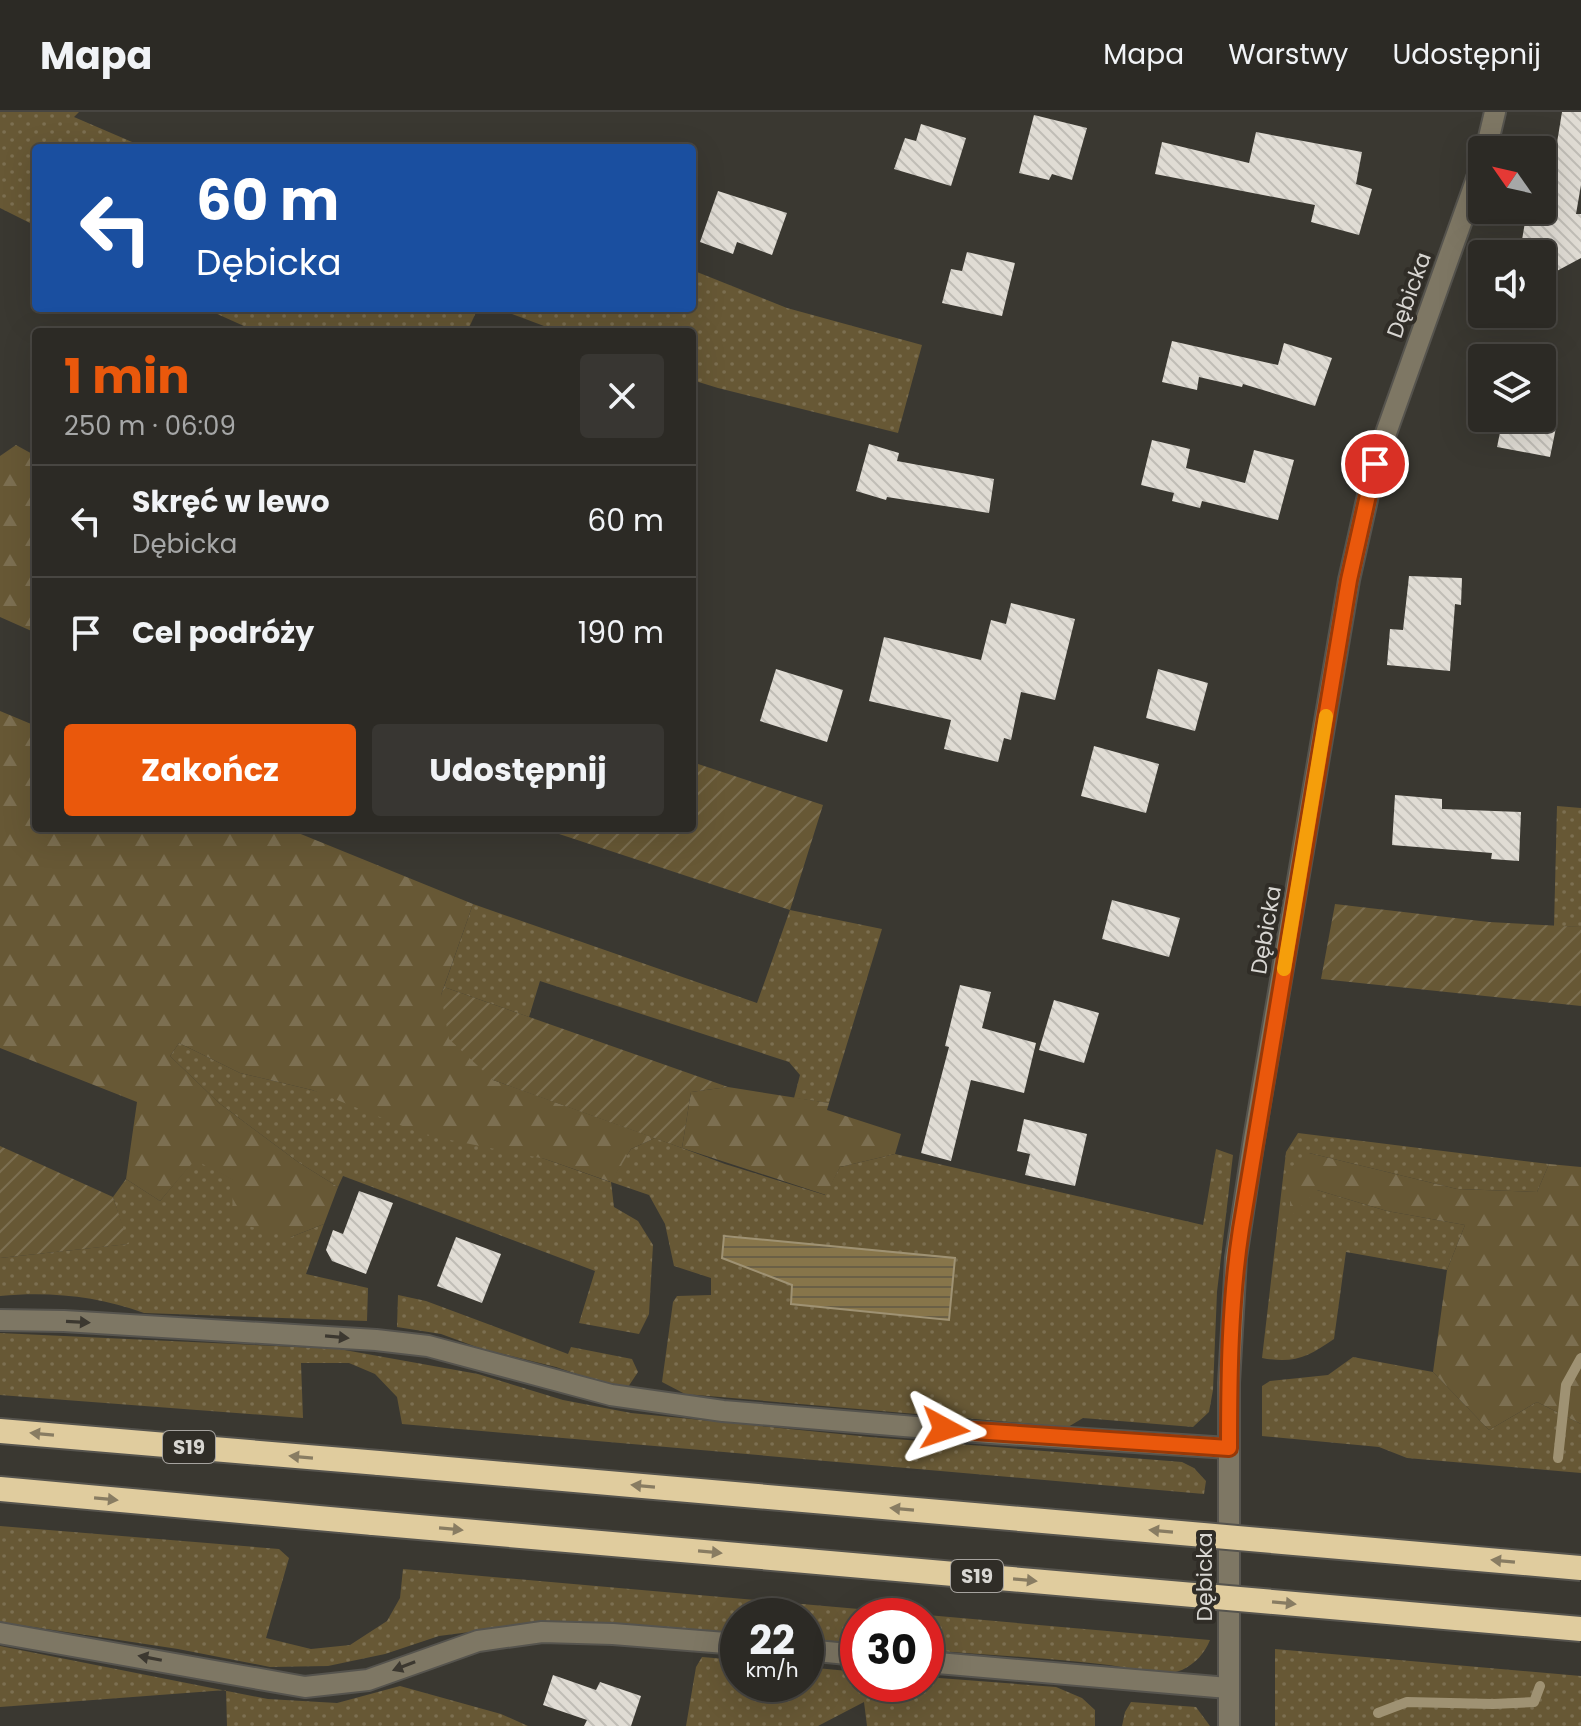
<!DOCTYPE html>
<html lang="pl">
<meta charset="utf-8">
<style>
:root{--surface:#2c2a25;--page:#383632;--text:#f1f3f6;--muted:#a6a7a7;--line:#484642;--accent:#ea580c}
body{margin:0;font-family:Poppins,sans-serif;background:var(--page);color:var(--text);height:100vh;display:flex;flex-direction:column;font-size:30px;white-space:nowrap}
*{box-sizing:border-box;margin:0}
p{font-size:26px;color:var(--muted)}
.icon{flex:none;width:44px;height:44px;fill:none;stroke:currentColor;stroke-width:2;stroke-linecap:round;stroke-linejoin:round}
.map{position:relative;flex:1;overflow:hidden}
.panel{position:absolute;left:32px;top:216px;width:664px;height:504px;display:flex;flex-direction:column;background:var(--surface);border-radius:8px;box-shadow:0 8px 32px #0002,0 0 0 2px var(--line)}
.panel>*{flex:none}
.hud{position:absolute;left:32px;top:32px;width:664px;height:168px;border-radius:8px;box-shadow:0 8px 32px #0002,0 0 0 2px var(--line);background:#1a4fa0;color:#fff;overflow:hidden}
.needle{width:52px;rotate:304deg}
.fabs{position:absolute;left:1468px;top:24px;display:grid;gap:16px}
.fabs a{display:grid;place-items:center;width:88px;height:88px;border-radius:8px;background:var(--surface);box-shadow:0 8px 32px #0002,0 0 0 2px var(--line);font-size:40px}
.speed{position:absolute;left:720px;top:1486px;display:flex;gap:16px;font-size:40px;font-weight:700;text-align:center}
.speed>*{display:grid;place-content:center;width:104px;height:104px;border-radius:50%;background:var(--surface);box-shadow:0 8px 32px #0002,0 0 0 2px var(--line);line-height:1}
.speed small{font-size:20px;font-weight:400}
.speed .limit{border:12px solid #d22;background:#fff;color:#111}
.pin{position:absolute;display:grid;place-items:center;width:68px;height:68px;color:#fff;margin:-34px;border:4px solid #fff;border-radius:50%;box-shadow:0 2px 8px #0007}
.me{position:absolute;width:88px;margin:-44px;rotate:95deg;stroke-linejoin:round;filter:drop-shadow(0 0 6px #0008)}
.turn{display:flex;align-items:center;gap:28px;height:168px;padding:0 32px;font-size:36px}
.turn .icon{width:104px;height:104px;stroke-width:2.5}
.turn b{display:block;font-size:56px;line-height:68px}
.round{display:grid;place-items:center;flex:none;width:84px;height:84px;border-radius:8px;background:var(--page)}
.summary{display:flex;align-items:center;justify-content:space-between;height:136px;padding:0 32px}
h1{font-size:48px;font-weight:700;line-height:60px;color:var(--accent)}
.cta{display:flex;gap:16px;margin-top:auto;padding:16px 32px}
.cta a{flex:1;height:92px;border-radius:8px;background:var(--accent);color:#fff;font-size:32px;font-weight:700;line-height:92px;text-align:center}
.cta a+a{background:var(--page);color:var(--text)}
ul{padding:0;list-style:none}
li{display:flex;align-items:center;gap:24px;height:112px;padding:0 32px;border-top:2px solid var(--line)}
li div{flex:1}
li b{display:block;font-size:30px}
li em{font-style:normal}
header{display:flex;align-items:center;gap:48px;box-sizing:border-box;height:112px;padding:0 40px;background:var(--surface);border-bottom:2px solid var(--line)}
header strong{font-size:38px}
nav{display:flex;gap:44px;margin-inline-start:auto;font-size:28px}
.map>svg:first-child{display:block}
</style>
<header>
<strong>Mapa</strong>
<nav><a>Mapa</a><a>Warstwy</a><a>Udostępnij</a></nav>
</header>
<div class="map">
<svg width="1581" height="1614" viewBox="0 0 1581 1614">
<defs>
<pattern id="grass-dots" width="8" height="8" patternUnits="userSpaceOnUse" patternTransform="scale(2)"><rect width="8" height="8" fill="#675835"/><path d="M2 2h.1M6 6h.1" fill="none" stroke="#7c6f51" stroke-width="1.8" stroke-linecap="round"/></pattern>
<pattern id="forest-firs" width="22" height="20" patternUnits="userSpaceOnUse" patternTransform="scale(2)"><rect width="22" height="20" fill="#675835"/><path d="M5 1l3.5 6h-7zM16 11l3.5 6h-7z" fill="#7c6f51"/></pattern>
<pattern id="garden-furrows" width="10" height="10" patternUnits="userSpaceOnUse" patternTransform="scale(2)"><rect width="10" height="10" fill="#675835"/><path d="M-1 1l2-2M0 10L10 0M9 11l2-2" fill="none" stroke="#7c6f51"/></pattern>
<pattern id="water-rules" width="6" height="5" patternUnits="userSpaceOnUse" patternTransform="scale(2)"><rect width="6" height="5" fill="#87754a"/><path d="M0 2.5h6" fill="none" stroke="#6b6046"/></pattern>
<pattern id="building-back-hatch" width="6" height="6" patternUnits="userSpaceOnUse" patternTransform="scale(2)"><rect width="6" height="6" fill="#e0dcd4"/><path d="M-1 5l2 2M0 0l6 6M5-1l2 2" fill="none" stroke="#c0bdb6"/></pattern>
</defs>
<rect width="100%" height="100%" fill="#3a3831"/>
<!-- grass -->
<g fill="url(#grass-dots)">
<path d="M0,0H79L74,5L146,36H36V114L0,96Z"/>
<path d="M692,158L787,196L922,233L898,321L718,276L692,268V220H560L496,196H692Z"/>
<path d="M204,196H478L467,220H257Z"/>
<path d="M1557,694L1581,696V815L1554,814Z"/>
<path d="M473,792L757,891L790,798L882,817L829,991L794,986L800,963L789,950L540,869L529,905L444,875Z"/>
<path d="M179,931L240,961L312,978L545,1047L610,1070L631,1037L655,1026L725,1052L825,1083L840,1055L895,1042L1203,1113L1216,1037L1233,1043L1217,1180L1213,1278L1209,1300L1193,1315L1083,1306L1068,1315L685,1282L662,1270L673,1190L677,1184L711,1183V1166L674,1154L665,1112L649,1083L611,1070L614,1095L638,1109L653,1133L649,1202L639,1222L579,1211L595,1159L343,1064L338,1075L298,1050L219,991L170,944Z"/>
<path d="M1298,1021L1549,1052L1537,1080L1457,1077L1309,1041L1317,1078L1387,1099L1465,1113L1447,1158L1346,1140L1334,1227C1308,1245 1294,1252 1262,1246L1286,1040Z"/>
<path d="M195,1047L234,1068L291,1125L324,1112L306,1162L368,1176L367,1209L144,1201C98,1184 49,1179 0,1184V1146L128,1132L113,1085L126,1067L160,1089Z"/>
<path d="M398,1183L426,1189L568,1242L571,1235L632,1247L638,1260L628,1275L597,1269L556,1255L482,1237L441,1222L397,1215Z"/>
<path d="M0,1221L339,1237L478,1262L563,1288L631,1301L870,1325L1182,1350L1194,1356L1206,1369L1204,1382L402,1312L397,1285L375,1262L349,1251H301L303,1306L0,1283Z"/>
<path d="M1353,1245L1433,1260L1489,1318L1537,1290L1581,1312V1361L1407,1346L1379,1335L1262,1324V1274L1270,1269L1328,1263Z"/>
<path d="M0,1414L279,1437L289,1446L266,1526L311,1537L350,1533L387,1509L400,1486L403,1457L1210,1528C1205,1541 1195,1552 1182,1558C1160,1567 1132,1556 1109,1553C1049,1546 987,1543 926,1538V1504H858V1531L806,1527V1504H738V1521L631,1512H531L439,1524L385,1542L328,1554L270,1555L178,1537L0,1510Z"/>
<path d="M0,1534L268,1587L337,1591L400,1574L501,1602L528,1614H227L226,1578L0,1595Z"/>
<path d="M1275,1537L1581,1564V1614H1275Z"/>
<path d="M702,1545L738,1548V1572H806V1555L858,1560V1572H926V1565L1056,1575L1082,1586L1095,1598V1614H867L864,1590L818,1614H686L696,1555Z"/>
<path d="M1131,1590L1196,1595L1210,1614H1122L1125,1600Z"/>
</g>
<!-- forest -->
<g fill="url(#forest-firs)">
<path d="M16,333L36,344V521L0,505V344Z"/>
<path d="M0,599L36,614V716H286L473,792L441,883L493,968L655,1026L631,1037L611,1070L545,1047L425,1023L312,978L240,961L179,931L170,944L219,991L298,1050L338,1075L324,1112L291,1125L232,1110L233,1068L195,1048L160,1089L126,1067L137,990L0,936Z"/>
<path d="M728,975L829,991L827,998L901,1022L895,1042L840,1055L826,1083L682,1036L691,980Z"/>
<path d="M1309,1041L1457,1077L1537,1080L1549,1052L1581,1055V1312L1537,1290L1489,1318L1433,1260L1447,1158L1465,1113L1387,1099L1317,1078L1290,1105V1056Z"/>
</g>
<!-- garden -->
<g fill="url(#garden-furrows)">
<path d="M692,650L823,693L790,798L553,720L554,716H692Z"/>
<path d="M1335,792L1489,810L1581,815V894L1321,867Z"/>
<path d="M444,875L728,975L691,980L682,1036L493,968L449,927L441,883Z"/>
<path d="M0,1034L113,1085L129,1132L0,1146Z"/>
</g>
<!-- water -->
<path fill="url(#water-rules)" stroke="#9f9273" stroke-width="2" d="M724,1124L955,1146L949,1208L791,1192L792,1173L722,1146Z"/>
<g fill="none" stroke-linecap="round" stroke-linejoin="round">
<!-- stream -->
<g stroke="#9f9273" stroke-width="10">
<path d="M1558,1346L1566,1273L1581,1246"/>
<path d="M1378,1601L1407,1590L1493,1592L1534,1590L1540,1574"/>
</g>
</g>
<!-- building -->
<g fill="url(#building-back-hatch)">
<path d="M1562,0H1581V73L1576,102H1581V146L1555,160L1542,142L1520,140L1527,98H1546Z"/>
<path d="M1034,3L1087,16L1072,68L1052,62L1049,68L1019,61Z"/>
<path d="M921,12L966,26L951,74L894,57L905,26L916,29Z"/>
<path d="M1256,20L1362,40L1356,72L1372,77L1359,123L1311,110L1315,93L1155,62L1162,30L1249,51Z"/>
<path d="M718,79L787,101L772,143L737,130L733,142L700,130Z"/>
<path d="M967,140L1015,151L1002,204L942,191L951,157L962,159Z"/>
<path d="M1172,229L1278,253L1284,231L1332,246L1315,294L1243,272L1242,275L1199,265L1197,278L1162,270Z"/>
<path d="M1503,306H1558L1550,345L1497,335Z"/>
<path d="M1152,328L1190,337L1186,356L1245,371L1254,338L1294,348L1278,408L1202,389L1200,396L1172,389L1174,381L1141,373Z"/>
<path d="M869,332L899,341L897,349L994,367L989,401L887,385L886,388L856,379Z"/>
<path d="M1409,464L1462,466L1461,493L1455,492L1450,559L1387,553L1390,517L1403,518Z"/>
<path d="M1011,491L1075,507L1055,588L1021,580L1011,628L1004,626L998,650L944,637L951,608L869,589L884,525L981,548L991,508L1006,512Z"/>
<path d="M776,557L843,578L827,630L760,609Z"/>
<path d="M1158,557L1208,571L1195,619L1146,606Z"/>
<path d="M1094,634L1159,652L1146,701L1081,684Z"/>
<path d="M1395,683L1442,687V697L1521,700L1519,749L1491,747L1492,741L1392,733Z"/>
<path d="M1112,788L1180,806L1169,845L1102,827Z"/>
<path d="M960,873L991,880L982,916L1036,931L1024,981L971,968L951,1049L921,1041L949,935L945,934Z"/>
<path d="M1054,888L1099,901L1084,951L1039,938Z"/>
<path d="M1024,1007L1087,1022L1075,1074L1025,1063L1030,1042L1017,1039Z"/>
<path d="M359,1079L393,1091L366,1162L332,1149L326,1138L333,1118L343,1122Z"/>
<path d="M456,1125L501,1142L482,1191L437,1174Z"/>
<path d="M553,1563L596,1578L600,1570L641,1584L631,1614H584L587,1608L543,1593Z"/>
</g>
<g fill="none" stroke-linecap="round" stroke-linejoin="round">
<defs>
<g id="minor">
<path d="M1486,38L1495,0"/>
<path d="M0,1208L64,1209L376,1228L428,1234L611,1283L723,1299L976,1320L1229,1336"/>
<path d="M0,1521L305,1575L368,1568L478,1529L542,1520L613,1522L738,1532"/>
<path d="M806,1538L858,1543"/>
<path d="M926,1550L1228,1576"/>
<path d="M1229,1614V1271L1236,1146L1254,1027L1349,468L1375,352L1482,52"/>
</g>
<g id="highway">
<path d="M0,1319L379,1351"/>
<path d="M0,1377L373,1411"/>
</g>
</defs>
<!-- minor casing -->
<use href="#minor" stroke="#56544e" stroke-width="24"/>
<!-- highway casing -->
<use href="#highway" stroke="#56544e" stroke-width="28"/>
<!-- minor -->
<use href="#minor" stroke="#7e7764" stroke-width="20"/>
<!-- highway -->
<use href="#highway" stroke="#e0cc9e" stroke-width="24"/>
<defs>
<g id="highway-bridge">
<path d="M379,1351L1581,1456"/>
<path d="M373,1411L1581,1517"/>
</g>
</defs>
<!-- highway-bridge casing -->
<use href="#highway-bridge" stroke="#56544e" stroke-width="28" stroke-linecap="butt"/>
<!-- highway-bridge -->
<use href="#highway-bridge" stroke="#e0cc9e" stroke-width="24"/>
</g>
<!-- one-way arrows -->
<defs><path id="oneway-solid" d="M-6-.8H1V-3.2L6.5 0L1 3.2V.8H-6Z" transform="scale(2)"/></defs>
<g fill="#3c3830">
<use href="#oneway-solid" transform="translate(78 1210) rotate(3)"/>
<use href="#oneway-solid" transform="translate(337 1225) rotate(5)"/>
<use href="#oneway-solid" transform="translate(150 1546) rotate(-169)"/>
<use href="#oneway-solid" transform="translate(404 1554) rotate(159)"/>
</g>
<g fill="#887c62">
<use href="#oneway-solid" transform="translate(42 1322) rotate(-175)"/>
<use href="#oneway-solid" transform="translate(301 1345) rotate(-175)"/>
<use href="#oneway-solid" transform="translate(643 1374) rotate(-175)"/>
<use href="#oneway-solid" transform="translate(106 1387) rotate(5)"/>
<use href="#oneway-solid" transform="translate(902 1397) rotate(-175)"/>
<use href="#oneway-solid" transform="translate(451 1417) rotate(5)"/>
<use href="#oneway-solid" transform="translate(1161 1419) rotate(-175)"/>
<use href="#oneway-solid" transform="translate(710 1440) rotate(5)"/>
<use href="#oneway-solid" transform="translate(1503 1449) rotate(-175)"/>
<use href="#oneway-solid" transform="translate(1025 1468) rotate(5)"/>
<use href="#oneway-solid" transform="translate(1284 1491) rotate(5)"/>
</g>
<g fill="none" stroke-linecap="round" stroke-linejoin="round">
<defs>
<path id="route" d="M945,1317L1229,1336C1229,1263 1230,1189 1241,1117L1349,468L1375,352"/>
</defs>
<!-- route casing -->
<use href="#route" stroke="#983908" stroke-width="20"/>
<!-- route -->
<use href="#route" stroke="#ea580c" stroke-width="14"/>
<!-- slow -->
<path stroke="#f59e0b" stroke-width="14" d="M1284,857L1326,604"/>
</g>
<g text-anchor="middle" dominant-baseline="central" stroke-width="8" stroke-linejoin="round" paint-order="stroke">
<!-- shield labels -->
<g fill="#302d27" stroke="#a6a39f" stroke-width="2">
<rect x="163" y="1319" width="52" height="32" rx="6"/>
<rect x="951" y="1448" width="52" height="32" rx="6"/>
</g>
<g font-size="20" font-weight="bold" fill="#d8d6d2">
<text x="189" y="1335">S19</text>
<text x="977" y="1464">S19</text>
</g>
<!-- street labels -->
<g font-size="22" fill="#d8d6d2" stroke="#302d27">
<text transform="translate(1409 183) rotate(-70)">Dębicka</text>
<text transform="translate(1266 818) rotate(-80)">Dębicka</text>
<text transform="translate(1204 1465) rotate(-90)">Dębicka</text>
</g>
</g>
</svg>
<div class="fabs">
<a><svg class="needle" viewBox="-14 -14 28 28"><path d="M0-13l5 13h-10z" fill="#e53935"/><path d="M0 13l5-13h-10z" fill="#a6a7a7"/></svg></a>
<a><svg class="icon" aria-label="sound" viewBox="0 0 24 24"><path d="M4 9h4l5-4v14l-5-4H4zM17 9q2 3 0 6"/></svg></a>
<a><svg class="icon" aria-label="layers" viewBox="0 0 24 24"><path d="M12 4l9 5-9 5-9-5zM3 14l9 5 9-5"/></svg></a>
</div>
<div class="speed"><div>22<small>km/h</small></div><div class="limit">30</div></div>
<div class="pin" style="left:1375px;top:352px;background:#d93025"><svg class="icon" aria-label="arrive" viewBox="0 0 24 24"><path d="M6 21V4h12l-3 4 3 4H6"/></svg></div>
<svg class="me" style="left:945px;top:1317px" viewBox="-20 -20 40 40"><path d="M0-17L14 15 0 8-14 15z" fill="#ea580c" stroke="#fff" stroke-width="4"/></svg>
<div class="hud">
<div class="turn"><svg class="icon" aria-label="left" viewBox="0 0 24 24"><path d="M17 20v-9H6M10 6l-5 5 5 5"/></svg><div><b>60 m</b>Dębicka</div></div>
</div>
<section class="panel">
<div class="summary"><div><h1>1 min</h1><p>250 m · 06:09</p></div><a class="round"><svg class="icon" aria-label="close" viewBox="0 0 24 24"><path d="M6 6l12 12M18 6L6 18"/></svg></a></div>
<ul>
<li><svg class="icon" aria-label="left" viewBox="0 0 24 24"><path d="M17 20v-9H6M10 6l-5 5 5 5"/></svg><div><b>Skręć w lewo</b><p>Dębicka</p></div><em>60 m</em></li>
<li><svg class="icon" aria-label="arrive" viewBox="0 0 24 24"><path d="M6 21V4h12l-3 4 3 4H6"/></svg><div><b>Cel podróży</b></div><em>190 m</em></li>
</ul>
<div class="cta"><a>Zakończ</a><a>Udostępnij</a></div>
</section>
</div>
